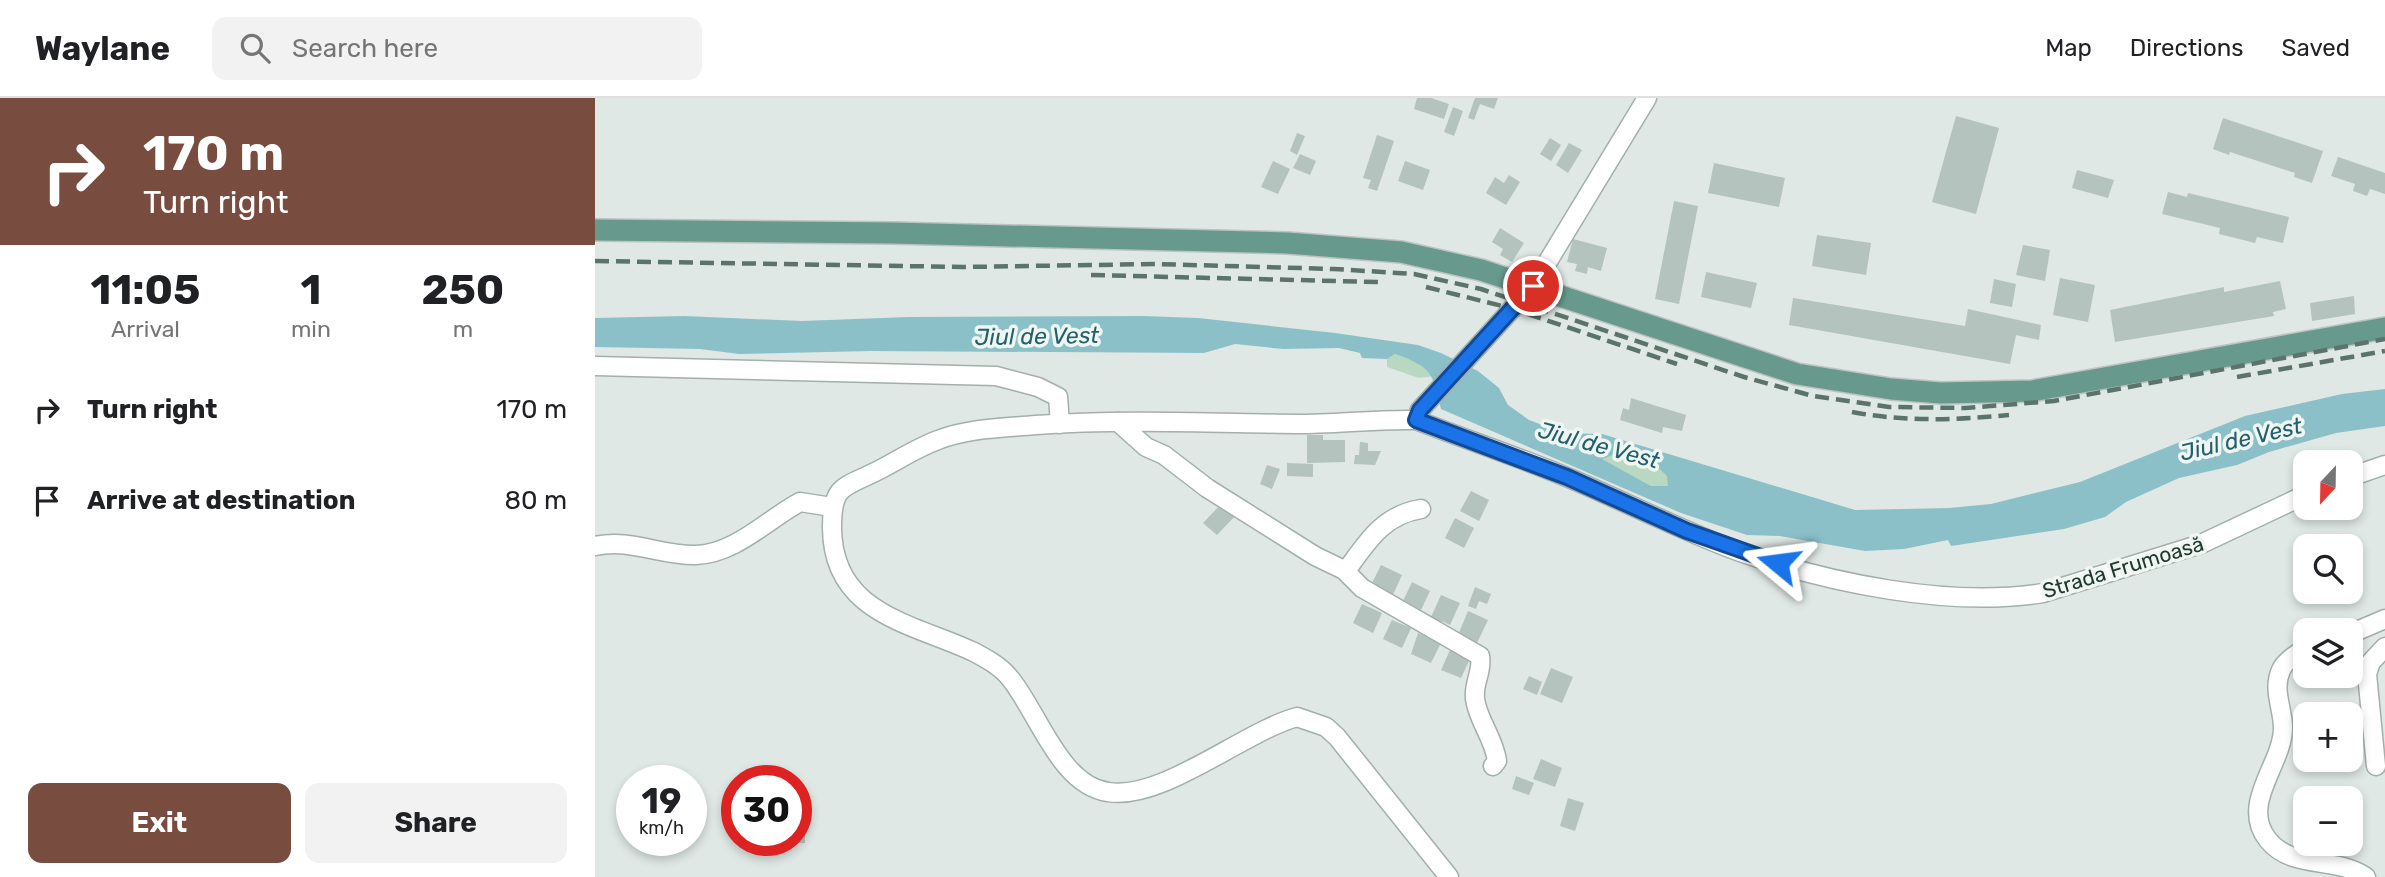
<!DOCTYPE html>
<meta charset="utf-8">
<style>
:root{--surface:#fff;--page:#f2f2f2;--text:#202124;--muted:#757577;--line:#e0e0e0;--accent:#784c3f}
body{margin:0;font-family:Rubik,sans-serif;background:var(--page);color:var(--text);height:100vh;display:flex;flex-direction:column;font-size:26px;white-space:nowrap}
*{box-sizing:border-box;margin:0}
p{font-size:23px;color:var(--muted)}
.icon{flex:none;width:38px;height:38px;fill:none;stroke:currentColor;stroke-width:2;stroke-linecap:round;stroke-linejoin:round}
.map{position:relative;flex:1;overflow:hidden}
.drawer{display:flex;flex-direction:column;background:var(--surface);width:595px}
.drawer>*{flex:none}
.top-card{background:#784c3f;color:#fff;overflow:hidden}
.needle{width:46px;rotate:202deg}
.controls{position:absolute;left:1698px;top:352px;display:grid;gap:14px}
.controls a{display:grid;place-items:center;width:70px;height:70px;border-radius:14px;background:var(--surface);box-shadow:0 4px 10px #0003;font-size:35px}
.speed{position:absolute;left:21px;top:667px;display:flex;gap:14px;font-size:35px;font-weight:700;text-align:center}
.speed>*{display:grid;place-content:center;width:91px;height:91px;border-radius:50%;background:var(--surface);box-shadow:0 4px 10px #0003;line-height:1}
.speed small{font-size:18px;font-weight:400}
.speed .limit{border:10px solid #d22;background:#fff;color:#111}
.pin{position:absolute;display:grid;place-items:center;width:60px;height:60px;color:#fff;margin:-30px;border:4px solid #fff;border-radius:50%;box-shadow:0 2px 7px #0007}
.me{position:absolute;width:77px;margin:-38px;rotate:286deg;stroke-linejoin:round;filter:drop-shadow(0 0 5px #0008)}
.turn{display:flex;align-items:center;gap:24px;height:147px;padding:0 28px;font-size:32px}
.turn .icon{width:91px;height:91px;stroke-width:2.5}
.turn b{display:block;font-size:49px;line-height:60px}
.eta{display:flex;justify-content:space-evenly;align-items:center;height:119px;text-align:center}
.eta b{font-size:42px;font-weight:700;line-height:49px}
.button{display:flex;gap:14px;margin-top:auto;padding:14px 28px}
.button a{flex:1;height:80px;border-radius:14px;background:var(--accent);color:#fff;font-size:28px;font-weight:700;line-height:80px;text-align:center}
.button a+a{background:var(--page);color:var(--text)}
ul{padding:0;list-style:none}
li{display:flex;align-items:center;gap:21px;height:91px;padding:0 28px}
li div{flex:1}
li b{display:block;font-size:26px}
li em{font-style:normal}
header{display:flex;align-items:center;gap:42px;box-sizing:border-box;height:98px;padding:0 35px;background:var(--surface);border-bottom:2px solid var(--line)}
header strong{font-size:33px}
nav{display:flex;gap:38px;margin-inline-start:auto;font-size:24px}
.search{width:490px;height:63px;background:var(--page);display:flex;align-items:center;gap:18px;box-sizing:border-box;padding:0 24px;border-radius:14px;color:var(--muted);font-size:26px}
main{display:flex;flex:1;min-height:0}
.map>svg:first-child{display:block}
</style>
<header>
<strong>Waylane</strong>
<div class="search"><svg class="icon" aria-label="search" viewBox="0 0 24 24"><circle cx="10" cy="10" r="6"/><path d="M15 15l6 6"/></svg>Search here</div>
<nav><a>Map</a><a>Directions</a><a>Saved</a></nav>
</header>
<main>
<section class="drawer">
<div class="top-card">
<div class="turn"><svg class="icon" aria-label="right" viewBox="0 0 24 24"><path d="M7 20v-9h11M14 6l5 5-5 5"/></svg><div><b>170 m</b>Turn right</div></div>
</div>
<div class="eta">
<div><b>11:05</b><p>Arrival</p></div>
<div><b>1</b><p>min</p></div>
<div><b>250</b><p>m</p></div>
</div>
<ul>
<li><svg class="icon" aria-label="right" viewBox="0 0 24 24"><path d="M7 20v-9h11M14 6l5 5-5 5"/></svg><div><b>Turn right</b></div><em>170 m</em></li>
<li><svg class="icon" aria-label="arrive" viewBox="0 0 24 24"><path d="M6 21V4h12l-3 4 3 4H6"/></svg><div><b>Arrive at destination</b></div><em>80 m</em></li>
</ul>
<div class="button"><a>Exit</a><a>Share</a></div>
</section>
<div class="map">
<svg width="1790" height="779" viewBox="0 0 1790 779">
<rect width="100%" height="100%" fill="#dfe8e4"/>
<!-- green -->
<g fill="#b9d8c1">
<path d="M800,256L827,266L839,278L824,280L792,269V261Z"/>
<path d="M1024,355L1060,367L1073,378V388H1056L1006,361Z"/>
</g>
<!-- water -->
<path fill="#8bc0c9" fill-rule="evenodd" d="M89,218L207,223L313,219L548,218L603,220L740,235L823,247L846,255L883,273L904,290L913,307L934,322L969,335L1007,336L1260,412L1354,410L1396,406L1485,384L1650,318L1747,296L1790,291V328L1741,335L1674,354L1642,367L1584,380L1531,404L1510,419L1469,431L1356,448L1353,442L1309,451L1270,453L1185,438L1152,437L1086,415L846,311C838,274 836,269 800,256L792,261L767,260L765,255L744,250L688,251L640,246L609,255L276,253L144,256L105,251L0,249V220ZM1024,355L1060,367L1072,378L1073,388H1056L1007,361Z"/>
<!-- building -->
<g fill="#b4c3bd">
<path d="M822,0H836L854,6L849,21L819,11Z"/>
<path d="M880,0H903L899,11L885,6L879,22L873,20Z"/>
<path d="M858,9L868,13L859,38L849,34Z"/>
<path d="M1361,18L1404,30L1381,116L1337,104Z"/>
<path d="M1628,20L1728,53L1717,85L1699,79L1700,75L1635,54L1634,57L1618,51Z"/>
<path d="M702,35L710,38L702,57L695,53Z"/>
<path d="M782,37L799,43L782,93L773,90L776,82L768,80Z"/>
<path d="M955,40L966,47L956,63L945,56Z"/>
<path d="M974,45L987,52L973,75L961,67Z"/>
<path d="M705,56L721,63L715,77L698,70Z"/>
<path d="M1743,59L1790,75V96L1775,91L1772,98L1758,93L1760,86L1736,78Z"/>
<path d="M678,63L695,71L683,96L666,89Z"/>
<path d="M810,63L835,72L828,92L803,83Z"/>
<path d="M1119,65L1190,80L1184,109L1113,95Z"/>
<path d="M1482,72L1519,82L1513,100L1477,90Z"/>
<path d="M914,77L925,84L911,107L891,95L900,79L909,85Z"/>
<path d="M1573,94L1592,99L1593,95L1694,119L1688,145L1662,139L1660,145L1624,136L1625,130L1567,116Z"/>
<path d="M1079,103L1103,108L1084,206L1060,201Z"/>
<path d="M905,130L929,145L917,164L905,157L908,151L897,144Z"/>
<path d="M1222,137L1276,145L1271,177L1217,168Z"/>
<path d="M978,141L1012,150L1006,173L993,169L992,176L980,173L982,166L972,164Z"/>
<path d="M1428,147L1455,152L1450,183L1421,177Z"/>
<path d="M1111,174L1162,185L1156,210L1106,199Z"/>
<path d="M1465,180L1500,187L1493,224L1458,217Z"/>
<path d="M1399,181L1421,186L1417,209L1395,205Z"/>
<path d="M1685,183L1691,211L1678,214L1679,218L1520,244L1515,212L1629,189V194Z"/>
<path d="M1759,198L1760,216L1717,223L1715,205Z"/>
<path d="M1198,200L1370,228L1373,211L1446,227L1444,242L1421,237L1415,266L1194,227Z"/>
<path d="M1036,300L1091,317L1087,333L1068,329L1067,335L1025,322L1028,310L1034,312Z"/>
<path d="M712,337H728V342H750V364L712,365Z"/>
<path d="M765,344L773,345V353H786L780,367L759,366L760,357H764Z"/>
<path d="M692,365L718,366V379L692,378Z"/>
<path d="M672,367L685,371L677,391L665,386Z"/>
<path d="M876,393L894,402L884,423L865,413Z"/>
<path d="M629,403L643,415L622,437L608,425Z"/>
<path d="M860,420L879,430L869,450L850,440Z"/>
<path d="M786,467L807,477L797,499L775,489Z"/>
<path d="M817,484L835,493L826,512L808,503Z"/>
<path d="M880,489L896,496L892,506L884,503L881,511L873,508Z"/>
<path d="M846,497L865,505L855,527L847,523L845,527L831,521L833,517L836,519Z"/>
<path d="M767,506L787,515L778,535L758,525Z"/>
<path d="M873,513L893,522L882,545L863,537Z"/>
<path d="M797,522L816,530L807,550L788,541Z"/>
<path d="M823,535L846,545L836,565L816,556Z"/>
<path d="M855,552L875,561L866,580L846,572Z"/>
<path d="M956,570L978,579L967,605L945,596Z"/>
<path d="M934,578L947,584L942,597L928,591Z"/>
<path d="M946,661L967,670L960,689L938,681Z"/>
<path d="M921,678L939,685L934,697L917,691Z"/>
<path d="M973,700L989,705L980,733L965,728Z"/>
<path d="M201,728H210V745L170,746V742H201Z"/>
</g>
<g fill="none" stroke-linecap="round" stroke-linejoin="round">
<defs>
<g id="minor">
<path d="M0,268L401,278L443,289L463,299L465,326"/>
<path d="M821,322C872,342 924,359 974,380C1031,404 1087,433 1145,454C1234,485 1354,510 1448,495L1606,446L1710,397"/>
<path d="M523,324L551,349L569,357L612,390L720,458L749,472L767,490L885,558C888,573 878,585 880,601C883,623 899,640 902,663L898,668"/>
<path d="M1755,379L1790,367"/>
<path d="M0,448C35,440 66,458 101,457C140,456 173,421 205,404L237,409"/>
<path d="M751,473C772,444 788,417 826,411"/>
<path d="M1755,536L1790,521"/>
<path d="M1710,551C1701,556 1690,563 1686,572C1677,592 1688,610 1688,630C1688,666 1644,706 1673,742C1697,772 1741,758 1771,779"/>
<path d="M1781,668L1772,576L1776,564L1790,549"/>
<path d="M854,779L742,639L731,629L702,619C648,634 567,703 513,694C464,687 443,613 414,579C405,568 392,561 379,554C317,525 237,516 237,429C237,386 249,390 282,373C302,363 321,350 343,342C374,330 408,330 441,327C528,321 615,325 702,326C742,326 781,321 821,322L825,312L938,188L1052,0"/>
</g>
<path id="primary" d="M0,132L298,135L692,145L806,154L886,172L1202,276L1296,291L1346,295L1437,293L1790,230"/>
</defs>
<!-- minor casing -->
<use href="#minor" stroke="#a3afab" stroke-width="21"/>
<!-- primary casing -->
<use href="#primary" stroke="#bdc3c1" stroke-width="24"/>
<!-- minor -->
<use href="#minor" stroke="#fff" stroke-width="18"/>
<!-- primary -->
<use href="#primary" stroke="#679a8d" stroke-width="21"/>
<!-- rail -->
<g stroke="#5c736c" stroke-width="4.5" stroke-dasharray="14 7" stroke-linecap="butt">
<path d="M0,163L368,169L561,166L739,171L819,176L886,191L1149,279L1218,298L1294,309L1370,310L1459,303L1790,241"/>
<path d="M496,177L783,184"/>
<path d="M831,189L915,210L1082,266"/>
<path d="M1642,279L1790,253"/>
<path d="M1257,314C1310,324 1361,322 1414,317"/>
</g>
</g>
<g fill="none" stroke-linecap="round" stroke-linejoin="round">
<defs>
<path id="route" d="M938,188L825,312L821,322L972,379L1092,433L1183,465"/>
</defs>
<!-- route casing -->
<use href="#route" stroke="#114b97" stroke-width="18"/>
<!-- route -->
<use href="#route" stroke="#1a73e8" stroke-width="12"/>
</g>
<g text-anchor="middle" dominant-baseline="central" stroke-width="7" stroke-linejoin="round" paint-order="stroke">
<!-- street labels -->
<g font-size="21" fill="#223731" stroke="#eff6f2">
<text transform="translate(1528 469) rotate(-17)">Strada Frumoasă</text>
</g>
<!-- water labels -->
<g font-size="23" font-style="italic" fill="#22606c" stroke="#eff6f2">
<text transform="translate(442 238) rotate(-1)">Jiul de Vest</text>
<text transform="translate(1646 341) rotate(-13)">Jiul de Vest</text>
<text transform="translate(1004 347) rotate(15)">Jiul de Vest</text>
</g>
</g>
</svg>
<div class="controls">
<a><svg class="needle" viewBox="-14 -14 28 28"><path d="M0-13l5 13h-10z" fill="#e53935"/><path d="M0 13l5-13h-10z" fill="#757577"/></svg></a>
<a><svg class="icon" aria-label="search" viewBox="0 0 24 24"><circle cx="10" cy="10" r="6"/><path d="M15 15l6 6"/></svg></a>
<a><svg class="icon" aria-label="layers" viewBox="0 0 24 24"><path d="M12 4l9 5-9 5-9-5zM3 14l9 5 9-5"/></svg></a>
<a>+</a>
<a>−</a>
</div>
<div class="speed"><div>19<small>km/h</small></div><div class="limit">30</div></div>
<div class="pin" style="left:938px;top:188px;background:#d93025"><svg class="icon" aria-label="arrive" viewBox="0 0 24 24"><path d="M6 21V4h12l-3 4 3 4H6"/></svg></div>
<svg class="me" style="left:1183px;top:465px" viewBox="-20 -20 40 40"><path d="M0-17L14 15 0 8-14 15z" fill="#1a73e8" stroke="#fff" stroke-width="4"/></svg>
</div>
</main>
